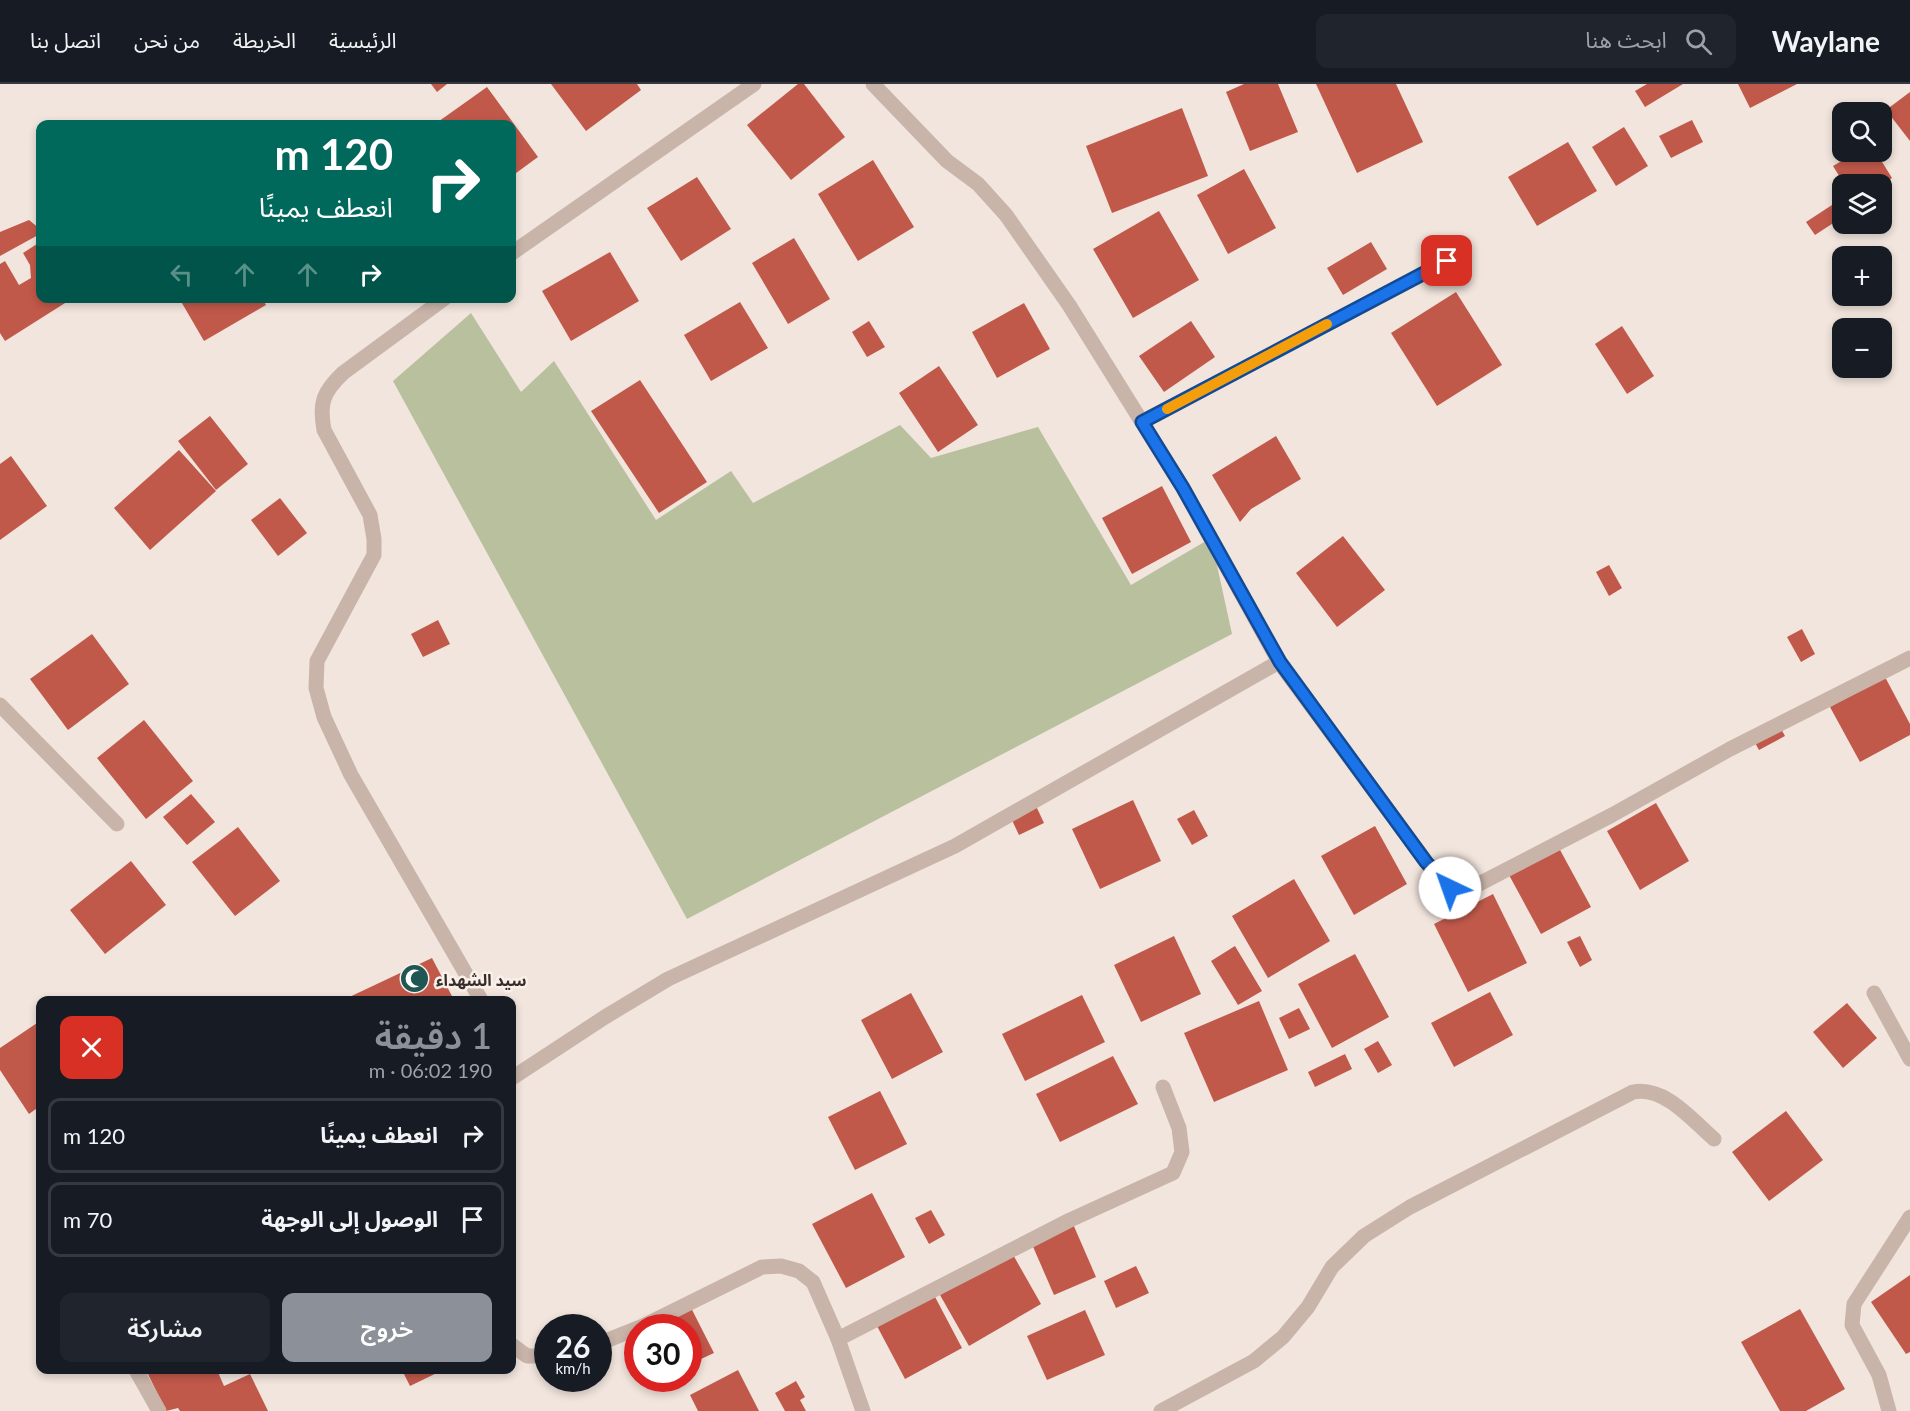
<!DOCTYPE html>
<html lang="ar">
<meta charset="utf-8">
<style>
:root{--surface:#171b24;--page:#20242c;--text:#f1f3f6;--muted:#9ea1a6;--line:#363941;--accent:#8c9099}
body{margin:0;font-family:Lato,"Noto Sans Arabic",sans-serif;background:var(--page);color:var(--text);direction:rtl;height:100vh;display:flex;flex-direction:column;font-size:22px;white-space:nowrap}
*{box-sizing:border-box;margin:0}
p{font-size:20px;color:var(--muted)}
.icon{flex:none;width:33px;height:33px;fill:none;stroke:currentColor;stroke-width:2;stroke-linecap:round;stroke-linejoin:round}
.map{position:relative;flex:1;overflow:hidden;direction:ltr}
.drawer{position:absolute;left:36px;top:912px;width:480px;height:378px;display:flex;flex-direction:column;background:var(--surface);border-radius:12px;box-shadow:0 3px 9px #0003;direction:rtl}
.drawer>*{flex:none}
.guide{position:absolute;left:36px;top:36px;width:480px;height:183px;border-radius:12px;box-shadow:0 3px 9px #0003;direction:rtl;background:#00695c;color:#fff;overflow:hidden}
.buttons{position:absolute;left:1832px;top:18px;display:grid;gap:12px}
.buttons a{display:grid;place-items:center;width:60px;height:60px;border-radius:12px;background:var(--surface);box-shadow:0 3px 9px #0003;font-size:30px}
.speed{position:absolute;left:534px;top:1230px;display:flex;gap:12px;font-size:30px;font-weight:700;text-align:center}
.speed>*{display:grid;place-content:center;width:78px;height:78px;border-radius:50%;background:var(--surface);box-shadow:0 3px 9px #0003;line-height:1}
.speed small{font-size:15px;font-weight:400}
.speed .limit{border:9px solid #d22;background:#fff;color:#111}
.pin{position:absolute;display:grid;place-items:center;width:51px;height:51px;color:#fff;margin:-26px;border-radius:12px;box-shadow:0 3px 9px #0006}
.me{position:absolute;width:66px;margin:-33px;rotate:318deg;stroke-linejoin:round;filter:drop-shadow(0 0 4px #0008)}
.turn{display:flex;align-items:center;gap:21px;height:126px;padding:0 24px;font-size:27px}
.turn .icon{width:78px;height:78px;stroke-width:2.5}
.turn b{display:block;font-size:42px;line-height:51px}
.lanes{display:flex;align-items:center;height:57px;padding:0 24px;background:#0003;justify-content:center;gap:30px;direction:ltr}
.lanes .off{opacity:.35}
.round{display:grid;place-items:center;flex:none;width:63px;height:63px;border-radius:12px;background:var(--page)}
.overview{display:flex;align-items:center;justify-content:space-between;height:102px;padding:0 24px}
h1{font-size:36px;font-weight:600;line-height:45px;color:var(--accent)}
.action{display:flex;gap:12px;margin-top:auto;padding:12px 24px}
.action a{flex:1;height:69px;border-radius:12px;background:var(--accent);color:#fff;font-size:24px;font-weight:600;line-height:69px;text-align:center}
.action a+a{background:var(--page);color:var(--text)}
ul{padding:0;list-style:none}
li{display:flex;align-items:center;gap:18px;height:75px;margin:0 12px 9px;padding:0 12px;border:3px solid var(--line);border-radius:12px}
li div{flex:1}
li b{display:block;font-size:22px}
li em{font-style:normal}
header{display:flex;align-items:center;gap:36px;box-sizing:border-box;height:84px;padding:0 30px;background:var(--surface);border-bottom:2px solid var(--line)}
header strong{font-size:28px}
nav{display:flex;gap:33px;margin-inline-start:auto;font-size:21px}
.search{width:420px;height:54px;background:var(--page);display:flex;align-items:center;gap:15px;box-sizing:border-box;padding:0 21px;border-radius:12px;color:var(--muted);font-size:22px}
.map>svg:first-child{display:block}
</style>
<header>
<strong>Waylane</strong>
<div class="search"><svg class="icon" aria-label="search" viewBox="0 0 24 24"><circle cx="10" cy="10" r="6"/><path d="M15 15l6 6"/></svg>ابحث هنا</div>
<nav><a>الرئيسية</a><a>الخريطة</a><a>من نحن</a><a>اتصل بنا</a></nav>
</header>
<div class="map">
<svg width="1910" height="1327" viewBox="0 0 1910 1327">
<rect width="100%" height="100%" fill="#f1e5dd"/>
<!-- green -->
<path fill="#b9c09e" d="M471,229L521,308L554,277L656,436L731,387L753,419L900,341L931,374L1038,343L1131,501L1211,454L1232,550L687,835L393,297Z"/>
<!-- building -->
<g fill="#c1594b">
<path d="M431,0H447L437,8Z"/>
<path d="M551,0H637L641,6L586,47Z"/>
<path d="M798,0H804L845,53L791,96L747,41Z"/>
<path d="M1244,0H1278L1298,48L1250,67L1226,8Z"/>
<path d="M1316,0H1396L1423,58L1357,89Z"/>
<path d="M1647,0H1683L1645,23L1635,7Z"/>
<path d="M1738,0H1797L1750,24Z"/>
<path d="M487,3L538,73L512,92V40H435Z"/>
<path d="M1910,8V57L1886,26Z"/>
<path d="M1182,24L1208,92L1112,129L1086,62Z"/>
<path d="M1692,36L1703,58L1671,74L1659,52Z"/>
<path d="M1624,43L1648,82L1616,102L1592,63Z"/>
<path d="M1568,58L1597,107L1537,142L1508,93Z"/>
<path d="M1857,68H1876L1892,94L1882,100H1844L1833,82Z"/>
<path d="M873,76L914,143L858,177L818,110Z"/>
<path d="M1244,85L1276,144L1228,170L1197,111Z"/>
<path d="M697,93L731,145L681,177L647,124Z"/>
<path d="M1832,121L1841,134L1815,151L1806,138Z"/>
<path d="M1159,127L1199,196L1133,234L1093,165Z"/>
<path d="M29,136L40,145V150L0,172V148Z"/>
<path d="M794,154L830,215L788,240L752,179Z"/>
<path d="M40,158V214H73L5,257L0,249V180L5,177L19,201L31,194L30,181L23,169Z"/>
<path d="M1371,158L1387,185L1343,211L1327,184Z"/>
<path d="M610,168L639,217L571,257L542,207Z"/>
<path d="M1456,208L1502,281L1437,322L1391,249Z"/>
<path d="M179,214H262L266,221L204,257Z"/>
<path d="M740,218L768,264L711,297L684,251Z"/>
<path d="M1024,219L1050,265L997,294L972,248Z"/>
<path d="M869,237L885,263L867,273L852,248Z"/>
<path d="M1191,237L1215,273L1164,308L1139,272Z"/>
<path d="M1622,242L1654,292L1627,310L1595,260Z"/>
<path d="M939,282L978,341L938,368L899,309Z"/>
<path d="M640,296L707,398L659,429L591,327Z"/>
<path d="M210,332L248,380L216,406L178,357Z"/>
<path d="M1276,352L1301,395L1251,425L1240,438L1212,391Z"/>
<path d="M179,366L216,407L150,466L114,424Z"/>
<path d="M11,372L47,422L0,456V380Z"/>
<path d="M1162,402L1191,458L1132,490L1102,434Z"/>
<path d="M280,414L307,449L278,472L251,436Z"/>
<path d="M1343,452L1385,506L1337,543L1296,489Z"/>
<path d="M1609,481L1622,504L1609,512L1596,488Z"/>
<path d="M438,536L450,560L423,573L411,550Z"/>
<path d="M1802,545L1815,570L1801,578L1787,553Z"/>
<path d="M92,550L129,600L68,646L30,595Z"/>
<path d="M1885,593L1910,640V651L1860,678L1830,623Z"/>
<path d="M144,636L193,697L146,735L97,674Z"/>
<path d="M1780,643L1785,652L1759,666L1754,657Z"/>
<path d="M191,710L215,738L187,761L163,733Z"/>
<path d="M1133,716L1161,777L1100,805L1072,745Z"/>
<path d="M1656,719L1689,777L1640,806L1607,747Z"/>
<path d="M1036,722L1044,739L1019,751L1011,734Z"/>
<path d="M1194,726L1208,752L1192,761L1177,735Z"/>
<path d="M1375,742L1407,800L1354,831L1321,772Z"/>
<path d="M238,743L280,797L235,832L192,778Z"/>
<path d="M1559,764L1591,823L1541,850L1509,791Z"/>
<path d="M131,777L166,821L105,870L70,826Z"/>
<path d="M1294,795L1330,857L1268,894L1232,832Z"/>
<path d="M1493,810L1527,879L1468,908L1434,840Z"/>
<path d="M1174,852L1201,910L1141,938L1114,881Z"/>
<path d="M1580,852L1592,876L1580,883L1567,858Z"/>
<path d="M1235,862L1262,907L1238,921L1211,877Z"/>
<path d="M1355,870L1389,933L1332,964L1298,900Z"/>
<path d="M432,874L454,916H343Z"/>
<path d="M1490,908L1513,951L1454,983L1431,939Z"/>
<path d="M911,909L943,968L892,995L861,936Z"/>
<path d="M1082,911L1105,958L1025,997L1002,950Z"/>
<path d="M1259,917L1288,986L1214,1018L1184,949Z"/>
<path d="M1847,919L1877,954L1843,984L1813,948Z"/>
<path d="M1299,924L1310,945L1289,955L1279,934Z"/>
<path d="M40,937V1022L29,1030L0,986V964Z"/>
<path d="M1378,957L1392,981L1378,989L1364,965Z"/>
<path d="M1345,970L1352,985L1315,1003L1308,988Z"/>
<path d="M1113,972L1138,1020L1060,1058L1036,1010Z"/>
<path d="M880,1007L907,1060L855,1086L828,1033Z"/>
<path d="M1786,1027L1823,1076L1769,1117L1732,1068Z"/>
<path d="M872,1109L905,1173L846,1204L812,1140Z"/>
<path d="M931,1126L945,1151L929,1160L915,1134Z"/>
<path d="M1073,1140L1096,1193L1054,1211L1031,1158Z"/>
<path d="M1012,1169L1041,1220L969,1262L940,1211Z"/>
<path d="M1136,1182L1149,1209L1116,1224L1104,1197Z"/>
<path d="M1910,1191V1268L1906,1270L1871,1218Z"/>
<path d="M934,1211L962,1264L905,1295L877,1242Z"/>
<path d="M686,1214L714,1269L688,1281V1244H638V1272L624,1244Z"/>
<path d="M1800,1225L1845,1305L1806,1327H1780L1741,1258Z"/>
<path d="M1085,1226L1105,1271L1047,1296L1027,1252Z"/>
<path d="M146,1286H217L224,1302L250,1290L268,1327H180L178,1324L166,1327Z"/>
<path d="M402,1286H443L410,1302Z"/>
<path d="M738,1286L759,1327H698L690,1311Z"/>
<path d="M796,1297L805,1313L800,1316L806,1327H785L775,1309Z"/>
</g>
<g fill="none" stroke-linecap="round" stroke-linejoin="round">
<!-- minor -->
<g stroke="#c9b4a9" stroke-width="15">
<path d="M512,169L754,0"/>
<path d="M445,214L343,289C323,308 319,319 324,346L370,431L374,455V471L317,577L316,604L324,633L351,691L481,916"/>
<path d="M1142,338L1447,177"/>
<path d="M1279,578L1438,794C1455,810 1458,808 1479,800L1612,731L1730,665L1910,574"/>
<path d="M0,621L117,740"/>
<path d="M1874,909L1910,975"/>
<path d="M512,994L605,933L668,895L955,762L1279,578L1183,404L1069,221L1006,131L978,100L947,77L873,0"/>
<path d="M639,1244L762,1183L781,1182L799,1187L813,1198L838,1255L863,1327"/>
<path d="M838,1255L1070,1136L1173,1089L1182,1068L1179,1044L1163,1003"/>
<path d="M598,1260L638,1244"/>
<path d="M512,1261L527,1272H548"/>
<path d="M136,1286L159,1327"/>
<path d="M1161,1327L1254,1277L1283,1253L1308,1223L1332,1183L1364,1152L1410,1123L1633,1008C1665,1002 1692,1036 1714,1055"/>
<path d="M1889,1327L1879,1291L1852,1241L1854,1220L1910,1133"/>
</g>
</g>
<g fill="none" stroke-linecap="round" stroke-linejoin="round">
<defs>
<path id="route" d="M1447,177L1142,338L1183,404L1280,578L1426,778L1450,804"/>
</defs>
<!-- route casing -->
<use href="#route" stroke="#114b97" stroke-width="15"/>
<!-- route -->
<use href="#route" stroke="#1a73e8" stroke-width="10"/>
<!-- slow -->
<path stroke="#f59e0b" stroke-width="10" d="M1167,325L1327,240"/>
</g>
<!-- icons -->
<defs>
<symbol id="mosque-disc" viewBox="-11 -11 22 22"><circle r="9.5" fill="#205754" stroke="#f9f0e9"/><path d="M3.5-4.9A6 6 0 1 0 3.5 4.9A5 5 0 1 1 3.5-4.9Z" fill="#fff"/></symbol>
</defs>
<g fill-rule="evenodd">
<use href="#mosque-disc" x="398" y="878" width="33" height="33"/>
</g>
<g text-anchor="middle" dominant-baseline="central" stroke-width="5" stroke-linejoin="round" paint-order="stroke">
<!-- poi labels -->
<g font-size="16" font-weight="bold" fill="#372c29" stroke="#f9f0e9" text-anchor="start">
<text x="436" y="895">سيد الشهداء</text>
</g>
</g>
</svg>
<div class="buttons">
<a><svg class="icon" aria-label="search" viewBox="0 0 24 24"><circle cx="10" cy="10" r="6"/><path d="M15 15l6 6"/></svg></a>
<a><svg class="icon" aria-label="layers" viewBox="0 0 24 24"><path d="M12 4l9 5-9 5-9-5zM3 14l9 5 9-5"/></svg></a>
<a>+</a>
<a>−</a>
</div>
<div class="speed"><div>26<small>km/h</small></div><div class="limit">30</div></div>
<div class="pin" style="left:1447px;top:177px;background:#d93025"><svg class="icon" aria-label="arrive" viewBox="0 0 24 24"><path d="M6 21V4h12l-3 4 3 4H6"/></svg></div>
<svg class="me" style="left:1450px;top:804px" viewBox="-20 -20 40 40"><circle r="19" fill="#fff"/><path d="M0-13L10 11 0 6-10 11z" fill="#1a73e8"/></svg>
<div class="guide">
<div class="turn"><svg class="icon" aria-label="right" viewBox="0 0 24 24"><path d="M7 20v-9h11M14 6l5 5-5 5"/></svg><div><b>120 m</b>انعطف يمينًا</div></div>
<div class="lanes"><svg class="icon off" aria-label="left" viewBox="0 0 24 24"><path d="M17 20v-9H6M10 6l-5 5 5 5"/></svg><svg class="icon off" aria-label="ahead" viewBox="0 0 24 24"><path d="M12 20V5M6 11l6-6 6 6"/></svg><svg class="icon off" aria-label="ahead" viewBox="0 0 24 24"><path d="M12 20V5M6 11l6-6 6 6"/></svg><svg class="icon" aria-label="right" viewBox="0 0 24 24"><path d="M7 20v-9h11M14 6l5 5-5 5"/></svg></div>
</div>
<section class="drawer">
<div class="overview"><div><h1>1 دقيقة</h1><p>190 m · 06:02</p></div><a class="round" style="background:#d93025;color:#fff"><svg class="icon" aria-label="close" viewBox="0 0 24 24"><path d="M6 6l12 12M18 6L6 18"/></svg></a></div>
<ul>
<li><svg class="icon" aria-label="right" viewBox="0 0 24 24"><path d="M7 20v-9h11M14 6l5 5-5 5"/></svg><div><b>انعطف يمينًا</b></div><em>120 m</em></li>
<li><svg class="icon" aria-label="arrive" viewBox="0 0 24 24"><path d="M6 21V4h12l-3 4 3 4H6"/></svg><div><b>الوصول إلى الوجهة</b></div><em>70 m</em></li>
</ul>
<div class="action"><a>خروج</a><a>مشاركة</a></div>
</section>
</div>
